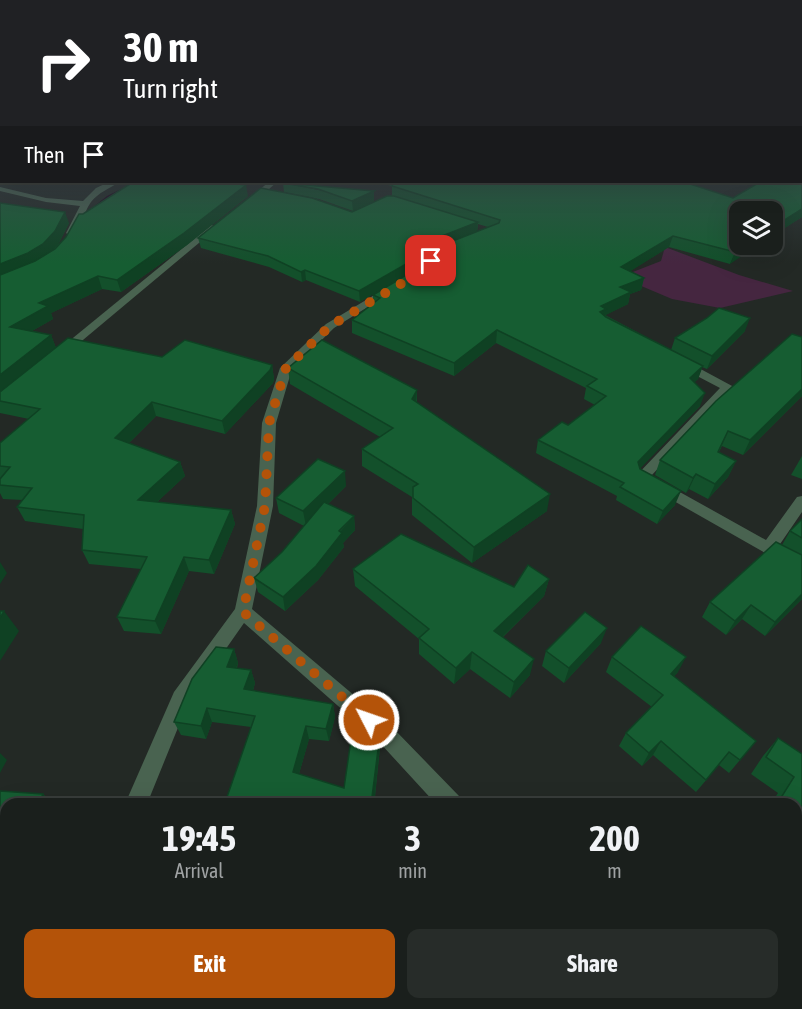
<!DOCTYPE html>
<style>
:root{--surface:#1a1f1c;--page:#272c29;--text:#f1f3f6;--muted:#9fa2a3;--line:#383d3b;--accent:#b45309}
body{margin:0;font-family:"Asap Condensed",sans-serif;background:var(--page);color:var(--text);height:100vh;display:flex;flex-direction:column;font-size:22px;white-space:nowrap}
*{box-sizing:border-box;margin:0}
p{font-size:20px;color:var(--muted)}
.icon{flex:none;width:33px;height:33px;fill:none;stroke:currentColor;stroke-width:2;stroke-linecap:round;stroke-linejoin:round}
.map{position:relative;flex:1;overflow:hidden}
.sheet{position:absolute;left:0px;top:798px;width:802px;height:212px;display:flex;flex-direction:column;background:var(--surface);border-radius:18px 18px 0 0;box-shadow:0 6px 24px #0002,0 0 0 2px var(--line)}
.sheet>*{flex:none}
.top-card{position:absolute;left:0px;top:0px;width:802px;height:183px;box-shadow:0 6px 24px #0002,0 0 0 2px var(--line);background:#202124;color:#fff;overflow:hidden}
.controls{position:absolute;left:729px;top:201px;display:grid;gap:12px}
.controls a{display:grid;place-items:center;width:54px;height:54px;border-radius:12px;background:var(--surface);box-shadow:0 6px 24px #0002,0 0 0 2px var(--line);font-size:30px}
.pin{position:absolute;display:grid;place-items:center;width:51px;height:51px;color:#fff;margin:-26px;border-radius:12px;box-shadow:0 3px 9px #0006}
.me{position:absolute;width:66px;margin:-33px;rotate:311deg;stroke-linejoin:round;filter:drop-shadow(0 0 4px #0008)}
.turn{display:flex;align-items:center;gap:21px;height:126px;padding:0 24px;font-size:27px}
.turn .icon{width:78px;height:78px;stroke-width:2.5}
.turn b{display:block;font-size:42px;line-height:51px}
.then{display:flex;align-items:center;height:57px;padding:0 24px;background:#0003;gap:12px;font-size:22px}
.eta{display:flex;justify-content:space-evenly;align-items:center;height:102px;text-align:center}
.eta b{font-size:36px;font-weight:700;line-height:42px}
.button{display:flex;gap:12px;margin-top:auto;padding:12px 24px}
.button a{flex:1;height:69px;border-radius:12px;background:var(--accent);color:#fff;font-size:24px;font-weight:700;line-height:69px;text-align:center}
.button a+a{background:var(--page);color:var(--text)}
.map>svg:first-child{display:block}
</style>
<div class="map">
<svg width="802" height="1009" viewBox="0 0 802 1009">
<rect width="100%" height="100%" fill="#232925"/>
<!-- green -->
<path fill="#452640" d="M665,247L739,275L793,291L720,308L672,299L620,277L661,261Z"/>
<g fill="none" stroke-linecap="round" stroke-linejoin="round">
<!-- stream -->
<path fill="#1e001b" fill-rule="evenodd" d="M121,189L125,190L111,198L96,210H92V208L107,196Z"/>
<!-- minor -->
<g fill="#496350" fill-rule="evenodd">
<path d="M109,182H119C109,189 99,192 91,202C84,212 80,230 70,236L66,233L80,206L46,202L0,191V187L46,198L83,201L96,188Z"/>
<path d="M269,182H277L251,205H245V201Z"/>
<path d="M211,225L218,227L65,355H57V351Z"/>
<path d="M386,288L395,290L334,328L292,369L276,423L273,506L252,609L394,729L459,796L462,804H436L380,743L244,623L188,703L147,804H125L174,692L235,609L257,506L262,423L280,368L326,324Z"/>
<path d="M682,359L734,387L651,476L766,540L797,497L802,496V512L778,547L802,560V574L637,480L635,477L720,388L678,366L676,363Z"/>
<path d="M143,1004H185L183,1009H141Z"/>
<path d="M387,1004H428L430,1009H389Z"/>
<path d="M625,1004H654L656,1009H627Z"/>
</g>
</g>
<!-- wall -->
<g fill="#13502b" fill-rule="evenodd">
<path d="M377,182H684L733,198L802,182V217L772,236V212L740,244L730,264L669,247L630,271L644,278L641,290L630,294L628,304L605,315L671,350L675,338L745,331L707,369L702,367L698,379L694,382L700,406L640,468L675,505L657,524L616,500L617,496L536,453L538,440L568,425L595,405L584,399L586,388L496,343L454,376L352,333V320L373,303V295L423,265L444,245L436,248L415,269L360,302L306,280L302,282L269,267L201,248L198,238L352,212L392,196V186ZM478,224L488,227L477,232Z"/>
<path d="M283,183L374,201L353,211L319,199L284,192Z"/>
<path d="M248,196L187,245L121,292L102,289L51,313L53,319L32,331L51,335L56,348L162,357L272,365L274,379L273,383L225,434L156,416L129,443L180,462L185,476L157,502L231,510L235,524L214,574L189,571L161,634L124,631L117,617L141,569L89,564L82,550L83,529L25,521L17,507L23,500L3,499L0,493V443L29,419L0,413V203L69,223L59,243L52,250L66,237L83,214Z"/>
<path d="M802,337V396L743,455L722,446L719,452L736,461L728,477L708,499L689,489L686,493L655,475L660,460Z"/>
<path d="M288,368L417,390V403L547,511L472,563L412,515V497L362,466V449L380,437L290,384Z"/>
<path d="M802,456V479L791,475Z"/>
<path d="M346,486L328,504L354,516L355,530L343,543L344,547L318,580L285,611L258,592L254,578L282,552L304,526L279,513L276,498Z"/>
<path d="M802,519V599L765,636L742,619L726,635L702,617L710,602L782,545L790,531Z"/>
<path d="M353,569L514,587L549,579L544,596L503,637L530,675L510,698L470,669L454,684L419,654V639L355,586Z"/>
<path d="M601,643L564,683L542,666L546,651Z"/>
<path d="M234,649L238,663L237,668L251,670L255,683L253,691L333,704L335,717L329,741L309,739L299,774L344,788L380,747L375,797L384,800L385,804H228L226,800L251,727L212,722L206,739L181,735L174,722Z"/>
<path d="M612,657L678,672L674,676L756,741L729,773L719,765L696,792L653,755L642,766L619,746L626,733L652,707L606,672Z"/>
<path d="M778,738L802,754V946L796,949V804H771L778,793L751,774L763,756Z"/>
<path d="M0,791L43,794L53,804H6V858L0,870Z"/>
<rect x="0" y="882" width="6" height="46"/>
<path d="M496,1004H546V1009H516Z"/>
<path d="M672,1004H778L784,1009H678Z"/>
</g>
<!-- shaded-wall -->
<g fill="#0f4123">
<path d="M246,185L248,196L187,245L121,292L117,280Z"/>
<path d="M374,191V201L353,211L352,201Z"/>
<path d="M802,209V217L772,236V228Z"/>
<path d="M65,212L69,223L59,243L47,256L0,279V264Z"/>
<path d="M478,222L477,232L436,248L415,269L360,302L359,291L437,238Z"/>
<path d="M673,236L669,247L618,279L621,267Z"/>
<path d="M746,244H760L730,264L735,252Z"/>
<path d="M305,270L306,280L302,282L301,272Z"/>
<path d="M98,276L102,289L51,313L53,319L16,340L10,327L39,303Z"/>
<path d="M644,278L641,290L630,294L628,304L604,316L597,324L601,306L620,287Z"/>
<path d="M750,318L745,331L707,369L712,356Z"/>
<path d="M497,330L496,343L454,376V363Z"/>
<path d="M51,335L56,348L0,394V375Z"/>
<path d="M272,365L274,379L273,383L225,434L222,421Z"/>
<path d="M703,366L698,379L686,391L690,378Z"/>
<path d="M802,389V396L743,455L750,440Z"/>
<path d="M417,390L416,406L412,399Z"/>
<path d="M705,393L700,406L633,476L638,462Z"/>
<path d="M152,402L156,416L120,452L115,438Z"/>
<path d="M736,461L728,477L708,499L715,484Z"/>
<path d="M180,462L185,476L144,514L138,500Z"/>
<path d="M345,471L346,486L306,526L303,511Z"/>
<path d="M696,474L689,489L686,493L693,478Z"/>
<path d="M681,491L675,505L657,524L663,511Z"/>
<path d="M550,494L547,511L472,563L474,547Z"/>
<path d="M231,510L235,524L214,574L209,560Z"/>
<path d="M354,516L355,530L343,543L344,547L318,580L285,611L283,597Z"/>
<path d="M184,557L189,571L161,634L155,621Z"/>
<path d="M0,562L7,573L0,584Z"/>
<path d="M549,579L544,596L491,648L494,631Z"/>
<path d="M802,594V599L765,636L775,622Z"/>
<path d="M751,605L742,619L726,635L735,621Z"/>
<path d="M4,611L19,631L0,661V618Z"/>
<path d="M607,628L601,643L564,683L569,668Z"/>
<path d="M234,649L238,663L232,680L227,667Z"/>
<path d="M472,652L470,669L454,684L456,668Z"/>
<path d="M686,657L678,672L664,689L671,674Z"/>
<path d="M534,659L530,675L510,698L514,682Z"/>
<path d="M251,670L255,683L249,703L244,689Z"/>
<path d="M333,704L335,717L329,741L326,729Z"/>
<path d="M207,708L212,722L206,739L201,726Z"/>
<path d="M306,726L309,739L296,784L293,772Z"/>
<path d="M380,734V747L374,804L372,797Z"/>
<path d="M661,741L653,755L642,766L649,753Z"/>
<path d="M0,753L7,760L0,773Z"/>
<path d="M43,794L53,804H38Z"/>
<path d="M0,820L6,825V858L0,870Z"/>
<path d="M6,887V926L0,922V900Z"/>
</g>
<!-- building -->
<g fill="#165d32" stroke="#0f4123" stroke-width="1.5">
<path d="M133,182H219L246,185L184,233L117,280L98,276L39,303L48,306L10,327L51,335L0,375V275L35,261L55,249L66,237L79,214H83Z"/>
<path d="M393,182H684L733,198L760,182H802V209L772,228V212H740V244H746L735,252L673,236L621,267L644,278L620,287L631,292L601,306L606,309L600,312L606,317L703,366L690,378L705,393L638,462L640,469L681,491L663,511L620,487L624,483L538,440L562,422L568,425L606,396L587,386L597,379L497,330L454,363L352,320L380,298L373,295L423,265L445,244L499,223L500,220L392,186Z"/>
<path d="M283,183L374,191L352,201L318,189Z"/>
<path d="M261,188L312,198L352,212L387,196H394L478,222L437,238L415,259L359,291L305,270L301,272L268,256L198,238Z"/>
<path d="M0,203L65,212L55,231L43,244L28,253L0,264Z"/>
<path d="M719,308L750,318L712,356L675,338L707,318Z"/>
<path d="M792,334L802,337V389L750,440L728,431L718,452L736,461L715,484L696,474L693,478L660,460L716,401Z"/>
<path d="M68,338L162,357L185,340L272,365L270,370L222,421L152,402L115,438L180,462L138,500L231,510L209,560L184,557L155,621L117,617L147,557L82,550L84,515L17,507L32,488L0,485V479L10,467L0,466V443L40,409L0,401V392Z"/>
<path d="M322,340L417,390L412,399L550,494L474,547L413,498V487L418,484L362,449L393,428L288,368Z"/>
<path d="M318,459L345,471L303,511L276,498Z"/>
<path d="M324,502L354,516L339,531L342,533L316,566L283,597L254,578L282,552Z"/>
<path d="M802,519V538L790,531Z"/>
<path d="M401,534L514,587L528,565L549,579L494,631L534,659L514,682L472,652L456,668L419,638L429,629L353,569Z"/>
<path d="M776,542L802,555V594L775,622L751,605L735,621L710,602Z"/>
<path d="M0,611H4L0,618Z"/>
<path d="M585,612L607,628L569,668L546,651Z"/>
<path d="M641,626L686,657L671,674L756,741L740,760L729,752L706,780L661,741L649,753L626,733L663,695L612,657Z"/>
<path d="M216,647L234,649L227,667L251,670L244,689L333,704L326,729L306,726L293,772L344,788L354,719L364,720L380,734L372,797L384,800L383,804H250L226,800L255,716L207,708L201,726L174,722L192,679Z"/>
<path d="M778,738L802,754V937L796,932V804H777L794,777L766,757Z"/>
<path d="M0,791L43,794L38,804H6V820L0,819Z"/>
<path d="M0,882H6V887L0,900Z"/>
<path d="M510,1004H546V1009H530Z"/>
<path d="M696,1004H778L784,1009H701Z"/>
</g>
<!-- sky -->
<linearGradient id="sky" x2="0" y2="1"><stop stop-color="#131714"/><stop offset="0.46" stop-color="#3f4951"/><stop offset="1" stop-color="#3f4951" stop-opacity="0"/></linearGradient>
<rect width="802" height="263" fill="url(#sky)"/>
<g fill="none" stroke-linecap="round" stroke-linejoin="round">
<!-- route -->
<path stroke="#b45309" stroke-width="10" stroke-dasharray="0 18" d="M369,720L243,612L265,506L269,423L286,368L330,326L419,273L431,261"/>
</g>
</svg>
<div class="controls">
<a><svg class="icon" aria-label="layers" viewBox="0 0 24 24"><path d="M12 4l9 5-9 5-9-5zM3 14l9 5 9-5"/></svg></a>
</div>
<div class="pin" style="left:431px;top:261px;background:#d93025"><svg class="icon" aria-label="arrive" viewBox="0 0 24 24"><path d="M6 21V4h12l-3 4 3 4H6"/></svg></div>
<svg class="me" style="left:369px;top:720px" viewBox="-20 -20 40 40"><circle r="17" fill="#b45309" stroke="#fff" stroke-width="3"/><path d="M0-11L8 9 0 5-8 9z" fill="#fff"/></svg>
<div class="top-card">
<div class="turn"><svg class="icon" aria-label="right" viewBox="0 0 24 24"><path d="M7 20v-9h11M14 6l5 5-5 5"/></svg><div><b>30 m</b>Turn right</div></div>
<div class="then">Then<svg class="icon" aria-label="arrive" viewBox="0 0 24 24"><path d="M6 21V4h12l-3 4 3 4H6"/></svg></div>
</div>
<section class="sheet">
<div class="eta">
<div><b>19:45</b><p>Arrival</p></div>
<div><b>3</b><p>min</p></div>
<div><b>200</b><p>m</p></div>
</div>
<div class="button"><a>Exit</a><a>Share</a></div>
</section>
</div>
